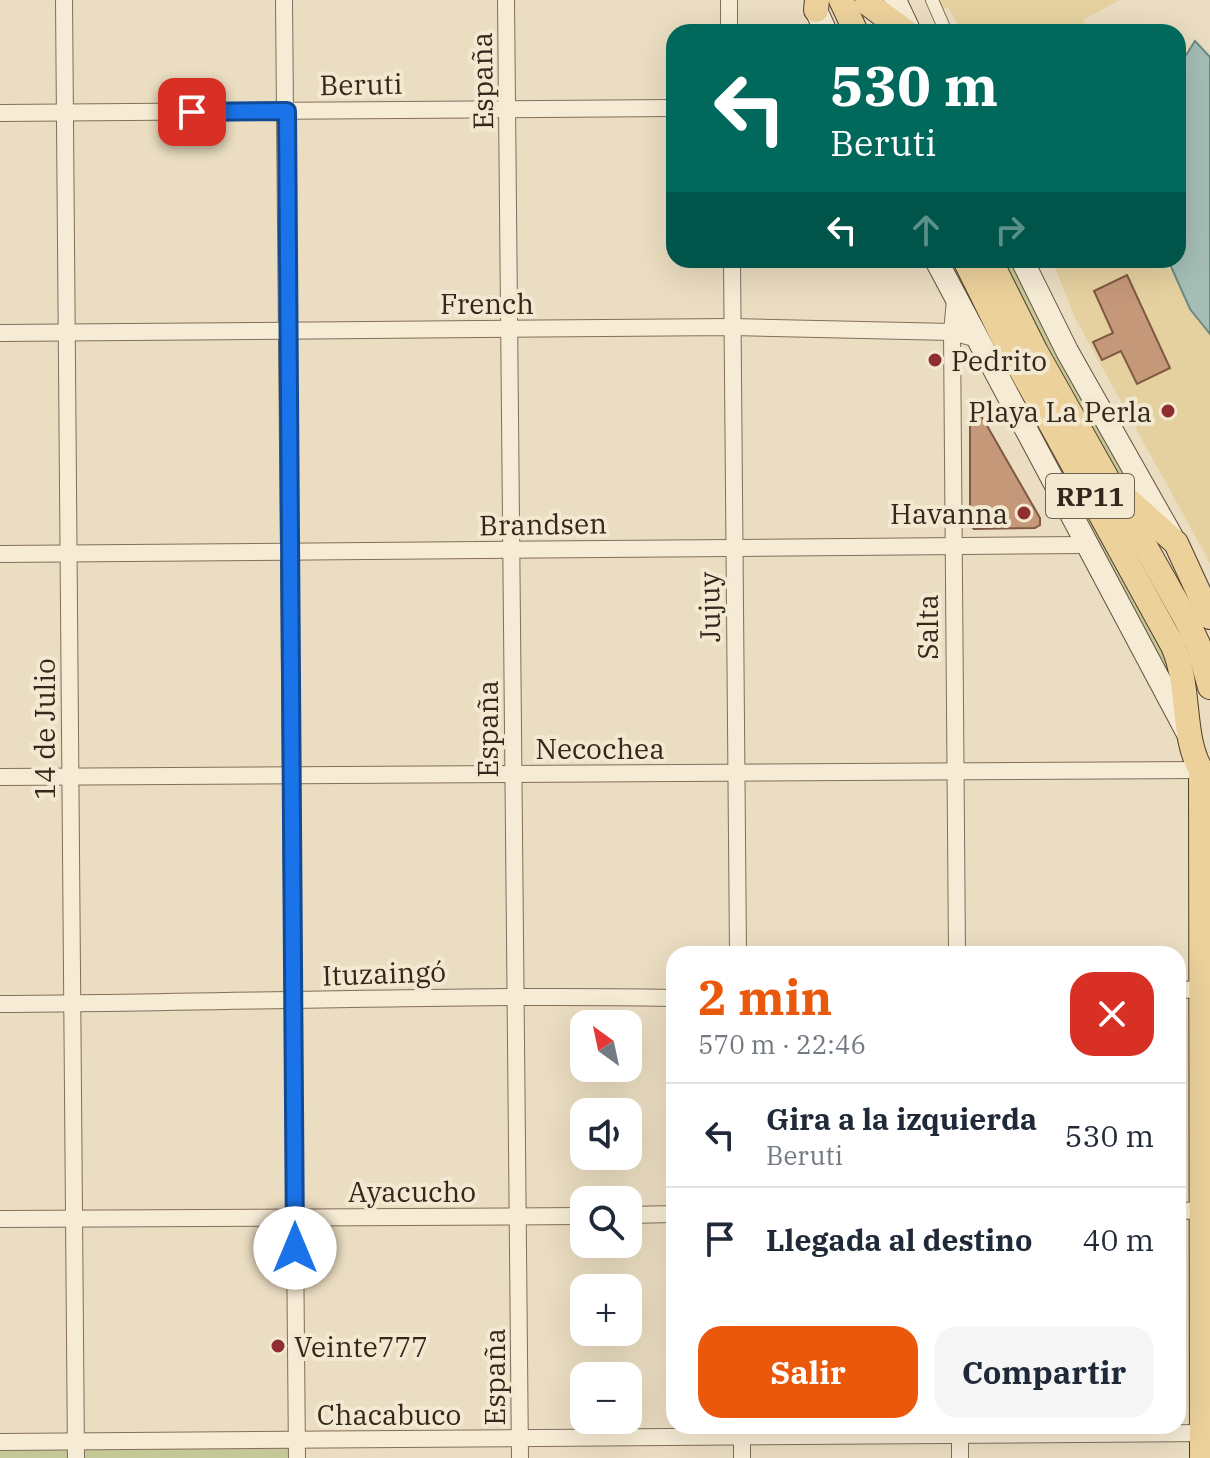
<!DOCTYPE html>
<html lang="es">
<meta charset="utf-8">
<style>
:root{--surface:#fff;--page:#f6f6f7;--text:#1f2937;--muted:#747a83;--line:#e0e1e3;--accent:#ea580c}
body{margin:0;font-family:"IBM Plex Serif",serif;background:var(--page);color:var(--text);height:100vh;display:flex;flex-direction:column;font-size:30px;white-space:nowrap}
*{box-sizing:border-box;margin:0}
p{font-size:26px;color:var(--muted)}
.icon{flex:none;width:44px;height:44px;fill:none;stroke:currentColor;stroke-width:2;stroke-linecap:round;stroke-linejoin:round}
.map{position:relative;flex:1;overflow:hidden}
.drawer{position:absolute;left:666px;top:946px;width:520px;height:488px;display:flex;flex-direction:column;background:var(--surface);border-radius:24px;box-shadow:0 8px 32px #0002}
.drawer>*{flex:none}
.top-card{position:absolute;left:666px;top:24px;width:520px;height:244px;border-radius:24px;box-shadow:0 8px 32px #0002;background:#00695c;color:#fff;overflow:hidden}
.needle{width:52px;rotate:327deg}
.controls{position:absolute;left:570px;top:1010px;display:grid;gap:16px}
.controls a{display:grid;place-items:center;width:72px;height:72px;border-radius:16px;background:var(--surface);box-shadow:0 8px 32px #0002;font-size:40px}
.pin{position:absolute;display:grid;place-items:center;width:68px;height:68px;color:#fff;margin:-34px;border-radius:16px;box-shadow:0 4px 12px #0006}
.me{position:absolute;width:88px;margin:-44px;rotate:0deg;stroke-linejoin:round;filter:drop-shadow(0 0 6px #0008)}
.turn{display:flex;align-items:center;gap:28px;height:168px;padding:0 32px;font-size:36px}
.turn .icon{width:104px;height:104px;stroke-width:2.5}
.turn b{display:block;font-size:56px;line-height:68px}
.lanes{display:flex;align-items:center;height:76px;padding:0 32px;background:#0003;justify-content:center;gap:40px;direction:ltr}
.lanes .off{opacity:.35}
.round{display:grid;place-items:center;flex:none;width:84px;height:84px;border-radius:24px;background:var(--page)}
.headline{display:flex;align-items:center;justify-content:space-between;height:136px;padding:0 32px}
h1{font-size:48px;font-weight:700;line-height:60px;color:var(--accent)}
.action{display:flex;gap:16px;margin-top:auto;padding:16px 32px}
.action a{flex:1;height:92px;border-radius:24px;background:var(--accent);color:#fff;font-size:32px;font-weight:700;line-height:92px;text-align:center}
.action a+a{background:var(--page);color:var(--text)}
ul{padding:0;list-style:none}
li{display:flex;align-items:center;gap:24px;height:104px;padding:0 32px;border-top:2px solid var(--line)}
li div{flex:1}
li b{display:block;font-size:30px}
li em{font-style:normal}
.map>svg:first-child{display:block}
</style>
<div class="map">
<svg width="1210" height="1458" viewBox="0 0 1210 1458">
<rect width="100%" height="100%" fill="#ebddc1"/>
<!-- green -->
<g fill="#c3c896">
<path d="M943,260H957L1173,669L1168,678Z"/>
<path d="M999,260H1013L1137,498L1120,482Z"/>
<path d="M297,1440V1458H0V1442Z"/>
</g>
<!-- sand -->
<g fill="#e5d1a0">
<path d="M939,0H1120L1084,19L1083,23C1112,32 1132,22 1165,32H962L948,7L942,9Z"/>
<path d="M1052,260H1168L1190,309L1210,334V563L1075,318Z"/>
</g>
<!-- water -->
<path fill="#a4bdb5" stroke="#6c8a82" stroke-width="2" d="M1195,41L1210,57V334L1190,309L1168,260H1178V68Z"/>
<!-- building -->
<g fill="#c6987a" stroke="#805942" stroke-width="2">
<path d="M1127,275L1170,368L1137,384L1121,351L1102,360L1093,342L1113,333L1094,291Z"/>
<path d="M978,410L1040,518V525L1035,528L974,529L970,525V417Z"/>
</g>
<g fill="none" stroke-linecap="round" stroke-linejoin="round">
<defs>
<path id="pedestrian" d="M932,0L946,32"/>
<g id="minor">
<path d="M64,0L76,1458"/>
<path d="M284,0L297,1458"/>
<path d="M506,0L520,1458"/>
<path d="M729,0V32"/>
<path d="M0,113L674,108"/>
<path d="M732,260L738,954"/>
<path d="M955,300L952,332L957,954"/>
<path d="M0,333L732,327L952,332L974,338"/>
<path d="M0,554L1086,545"/>
<path d="M0,777L1201,770"/>
<path d="M1178,990L1208,989"/>
<path d="M0,1004C225,1003 449,994 674,998"/>
<path d="M1178,1211L1208,1210"/>
<path d="M628,1215L674,1214"/>
<path d="M0,1219L584,1216"/>
<path d="M742,1426V1458"/>
<path d="M960,1426V1458"/>
<path d="M0,1442L1208,1433"/>
</g>
<g id="secondary">
<path d="M895,0L910,32"/>
<path d="M816,10L826,32"/>
<path d="M936,260L1187,732"/>
<path d="M1022,260L1067,351L1171,535"/>
</g>
<g id="primary">
<path d="M841,0L856,32"/>
<path d="M867,3L906,32"/>
<path d="M816,10L817,0"/>
<path d="M965,260L1003,337L1173,646C1191,687 1181,736 1201,770"/>
<path d="M990,260L1036,352L1186,619L1198,644L1210,687"/>
<path d="M1127,499L1176,543L1210,617"/>
<path d="M1201,770L1202,1458"/>
</g>
</defs>
<!-- pedestrian casing -->
<use href="#pedestrian" stroke="#836f5a" stroke-width="14"/>
<!-- minor casing -->
<use href="#minor" stroke="#836f5a" stroke-width="18"/>
<!-- secondary casing -->
<use href="#secondary" stroke="#65503d" stroke-width="24"/>
<!-- primary casing -->
<use href="#primary" stroke="#513e2e" stroke-width="26"/>
<!-- pedestrian -->
<use href="#pedestrian" stroke="#f6ebd4" stroke-width="12"/>
<!-- minor -->
<use href="#minor" stroke="#f6ebd4" stroke-width="16"/>
<!-- secondary -->
<use href="#secondary" stroke="#f6ebd4" stroke-width="22"/>
<!-- primary -->
<use href="#primary" stroke="#ecd19b" stroke-width="24"/>
</g>
<g fill="none" stroke-linecap="round" stroke-linejoin="round">
<defs>
<path id="route" d="M192,112L287,111L295,1248"/>
</defs>
<!-- route casing -->
<use href="#route" stroke="#114b97" stroke-width="20"/>
<!-- route -->
<use href="#route" stroke="#1a73e8" stroke-width="14"/>
</g>
<!-- markers -->
<g fill="#8e2e31" stroke="#f3e8d0" stroke-width="3">
<circle cx="935" cy="360" r="8"/>
<circle cx="1168" cy="411" r="8"/>
<circle cx="1024" cy="513" r="8"/>
<circle cx="278" cy="1346" r="8"/>
</g>
<g text-anchor="middle" dominant-baseline="central" stroke-width="8" stroke-linejoin="round" paint-order="stroke">
<!-- shield labels -->
<rect fill="#f3e8d0" stroke="#6d6253" stroke-width="2" x="1046" y="474" width="88" height="44" rx="6"/>
<g font-size="26" font-weight="bold" fill="#34281d">
<text x="1090" y="496">RP11</text>
</g>
<!-- street labels -->
<g font-size="28" fill="#34281d" stroke="#f3e8d0">
<text transform="translate(482 81) rotate(-91)">España</text>
<text transform="translate(361 84) rotate(-1)">Beruti</text>
<text x="487" y="303">French</text>
<text transform="translate(543 524) rotate(-1)">Brandsen</text>
<text transform="translate(709 607) rotate(-91)">Jujuy</text>
<text transform="translate(927 627) rotate(-90)">Salta</text>
<text transform="translate(44 729) rotate(-90)">14 de Julio</text>
<text transform="translate(487 729) rotate(-90)">España</text>
<text x="600" y="748">Necochea</text>
<text transform="translate(384 973) rotate(-2)">Ituzaingó</text>
<text x="412" y="1191">Ayacucho</text>
<text transform="translate(494 1377) rotate(-90)">España</text>
<text x="389" y="1414">Chacabuco</text>
</g>
<!-- poi labels -->
<g font-size="28" fill="#34281d" stroke="#f3e8d0" text-anchor="start">
<text x="951" y="360">Pedrito</text>
<text x="1152" y="411" text-anchor="end">Playa La Perla</text>
<text x="1008" y="513" text-anchor="end">Havanna</text>
<text x="294" y="1346">Veinte777</text>
</g>
</g>
</svg>
<div class="controls">
<a><svg class="needle" viewBox="-14 -14 28 28"><path d="M0-13l5 13h-10z" fill="#e53935"/><path d="M0 13l5-13h-10z" fill="#747a83"/></svg></a>
<a><svg class="icon" aria-label="sound" viewBox="0 0 24 24"><path d="M4 9h4l5-4v14l-5-4H4zM17 9q2 3 0 6"/></svg></a>
<a><svg class="icon" aria-label="search" viewBox="0 0 24 24"><circle cx="10" cy="10" r="6"/><path d="M15 15l6 6"/></svg></a>
<a>+</a>
<a>−</a>
</div>
<div class="pin" style="left:192px;top:112px;background:#d93025"><svg class="icon" aria-label="arrive" viewBox="0 0 24 24"><path d="M6 21V4h12l-3 4 3 4H6"/></svg></div>
<svg class="me" style="left:295px;top:1248px" viewBox="-20 -20 40 40"><circle r="19" fill="#fff"/><path d="M0-13L10 11 0 6-10 11z" fill="#1a73e8"/></svg>
<div class="top-card">
<div class="turn"><svg class="icon" aria-label="left" viewBox="0 0 24 24"><path d="M17 20v-9H6M10 6l-5 5 5 5"/></svg><div><b>530 m</b>Beruti</div></div>
<div class="lanes"><svg class="icon" aria-label="left" viewBox="0 0 24 24"><path d="M17 20v-9H6M10 6l-5 5 5 5"/></svg><svg class="icon off" aria-label="ahead" viewBox="0 0 24 24"><path d="M12 20V5M6 11l6-6 6 6"/></svg><svg class="icon off" aria-label="right" viewBox="0 0 24 24"><path d="M7 20v-9h11M14 6l5 5-5 5"/></svg></div>
</div>
<section class="drawer">
<div class="headline"><div><h1>2 min</h1><p>570 m · 22:46</p></div><a class="round" style="background:#d93025;color:#fff"><svg class="icon" aria-label="close" viewBox="0 0 24 24"><path d="M6 6l12 12M18 6L6 18"/></svg></a></div>
<ul>
<li><svg class="icon" aria-label="left" viewBox="0 0 24 24"><path d="M17 20v-9H6M10 6l-5 5 5 5"/></svg><div><b>Gira a la izquierda</b><p>Beruti</p></div><em>530 m</em></li>
<li><svg class="icon" aria-label="arrive" viewBox="0 0 24 24"><path d="M6 21V4h12l-3 4 3 4H6"/></svg><div><b>Llegada al destino</b></div><em>40 m</em></li>
</ul>
<div class="action"><a>Salir</a><a>Compartir</a></div>
</section>
</div>
